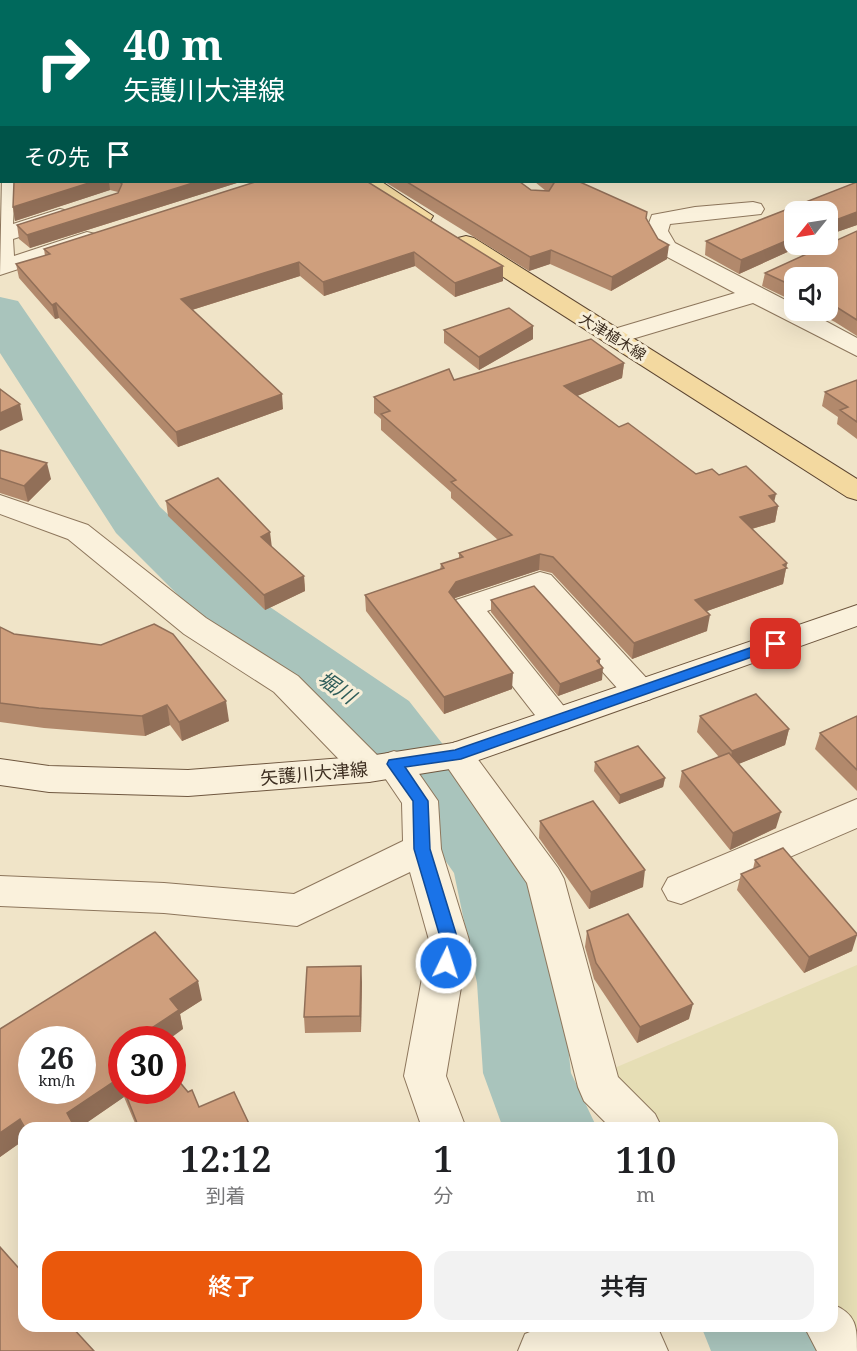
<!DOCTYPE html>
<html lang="ja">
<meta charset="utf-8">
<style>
:root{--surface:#fff;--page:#f2f2f2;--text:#202124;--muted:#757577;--accent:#ea580c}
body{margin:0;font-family:"Noto Serif","Noto Sans JP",serif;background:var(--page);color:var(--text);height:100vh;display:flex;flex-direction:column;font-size:22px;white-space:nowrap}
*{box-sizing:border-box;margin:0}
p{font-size:20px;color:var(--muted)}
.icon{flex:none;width:33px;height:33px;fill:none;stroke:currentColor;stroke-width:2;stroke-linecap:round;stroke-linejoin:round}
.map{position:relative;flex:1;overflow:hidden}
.drawer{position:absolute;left:18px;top:1122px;width:820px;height:210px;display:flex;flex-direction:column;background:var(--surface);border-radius:18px;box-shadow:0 6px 24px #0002}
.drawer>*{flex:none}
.banner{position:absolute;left:0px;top:0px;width:858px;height:183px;box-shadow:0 6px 24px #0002;background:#00695c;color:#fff;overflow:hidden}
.needle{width:39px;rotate:240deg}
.controls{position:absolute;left:784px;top:201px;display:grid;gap:12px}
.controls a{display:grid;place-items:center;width:54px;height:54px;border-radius:12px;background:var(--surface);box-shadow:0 6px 24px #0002;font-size:30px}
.speed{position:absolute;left:18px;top:1026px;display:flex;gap:12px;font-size:30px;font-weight:700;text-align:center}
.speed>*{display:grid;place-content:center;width:78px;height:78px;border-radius:50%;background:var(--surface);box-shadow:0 6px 24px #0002;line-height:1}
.speed small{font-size:15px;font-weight:400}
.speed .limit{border:9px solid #d22;background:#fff;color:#111}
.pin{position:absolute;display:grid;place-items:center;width:51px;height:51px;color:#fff;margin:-26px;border-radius:12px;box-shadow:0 3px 9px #0006}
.me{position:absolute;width:66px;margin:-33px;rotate:4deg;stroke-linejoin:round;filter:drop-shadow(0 0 4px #0008)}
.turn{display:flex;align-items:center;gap:21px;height:126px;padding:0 24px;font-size:27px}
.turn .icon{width:78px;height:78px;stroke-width:2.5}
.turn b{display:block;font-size:42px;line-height:51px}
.then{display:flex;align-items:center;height:57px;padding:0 24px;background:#0003;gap:12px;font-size:22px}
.eta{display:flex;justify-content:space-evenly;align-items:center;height:102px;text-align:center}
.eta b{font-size:36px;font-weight:600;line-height:42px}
.cta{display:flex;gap:12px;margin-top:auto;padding:12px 24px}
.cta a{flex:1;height:69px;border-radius:18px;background:var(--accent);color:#fff;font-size:24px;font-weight:600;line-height:69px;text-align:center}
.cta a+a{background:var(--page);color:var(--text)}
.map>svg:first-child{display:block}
</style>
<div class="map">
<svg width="857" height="1351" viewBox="0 0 857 1351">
<rect width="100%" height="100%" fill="#f0e4c8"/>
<!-- farmland -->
<path fill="#e6deb5" d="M857,965V1342L833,1309L832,1128H661L605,1072Z"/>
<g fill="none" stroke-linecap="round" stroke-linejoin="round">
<!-- stream -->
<rect fill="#6f938a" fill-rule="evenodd" x="856" y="97" width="1" height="4"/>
<!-- river -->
<g fill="#a9c4bc" fill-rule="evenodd">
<path d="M0,297L18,301L160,507L264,603L409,701L520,843L531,865L561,983L571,1073L597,1128H503L483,1073L477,983L454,873L359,737L218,635L116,533L0,353Z"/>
<path d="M701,1326H811L821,1351H711Z"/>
</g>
<defs>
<g id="street">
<path d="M2,176V182H15L13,224L60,209L68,211L71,216L68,221L13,239L14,256L87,232L95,234L98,239L95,244L0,275Z"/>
<path d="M753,202L761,204L764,209L761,214L670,224L668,231L675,243L795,305V310H805L857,338V356L753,303L622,342L613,345L604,342L600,337L604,332L735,293L658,252L646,231L652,215L695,207Z"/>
<path d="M0,495L88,525L206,618L298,676L380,758L382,755L394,751L406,755L438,801L441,849L469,940L446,1076L466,1128H422L404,1076L429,940L410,872L297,926L164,913L0,906V876L164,883L294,894L403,841L402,803L383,775L369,782L357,778L274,692L184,634L68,539L0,514Z"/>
<path d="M540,572L551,575L651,683L656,691L651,699L639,703L627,699L534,595L487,611L574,719L569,728L557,731L545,728L451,607L456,600Z"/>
<path d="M456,742L468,746L558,868L564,879L618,1077L655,1114L662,1128H611L584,1101L578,1087L527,883L439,755L444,746Z"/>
<path d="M857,799V828L681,904L668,900L662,889L668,878Z"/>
<path d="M832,1304C857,1314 857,1327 857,1351H817L804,1326H832Z"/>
<path d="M544,1326H657L668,1351H518L525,1334Z"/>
</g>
<path id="secondary" d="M857,605V626L456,768L369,782L188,796L49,792L0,785V759L49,766L188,770L369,756L453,743Z"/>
<g id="primary">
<path d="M357,182H382L433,216L430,221H414Z"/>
<path d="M466,236L474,238L857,479V500L847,497L458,248L455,243L458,238Z"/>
</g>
</defs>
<!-- street casing -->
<use href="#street" stroke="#8d765c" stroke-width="2"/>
<!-- secondary casing -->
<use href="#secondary" stroke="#6f573f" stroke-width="2"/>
<!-- primary casing -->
<use href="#primary" stroke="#5b4430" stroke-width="2"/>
<!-- street -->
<use href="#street" fill="#faf1dc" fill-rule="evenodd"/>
<!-- secondary -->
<use href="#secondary" fill="#faf1dc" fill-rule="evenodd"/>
<!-- primary -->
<use href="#primary" fill="#f3d9a0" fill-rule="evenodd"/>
</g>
<!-- wall -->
<g fill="#b2896c">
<path d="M530,0H857V53L856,2H533Z"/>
<path d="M14,182H240L30,248L19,239L17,225L118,193V192L110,190L15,221L13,207Z"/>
<path d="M255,182L503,266V281L455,297L415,266L324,296L300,276L192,310L283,409L178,447L59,318L55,319L19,278L16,264L45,256L44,249Z"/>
<path d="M385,182H520L531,190L546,191L535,182H580L646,220L667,259L611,291L550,264L529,271Z"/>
<path d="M857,182V225L828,235V212L795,244H805L739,274L705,255L706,241Z"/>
<path d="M857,231V336L835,322L811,310H828V278H795V302L762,286L765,273Z"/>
<path d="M444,330L533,339L479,370L444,343Z"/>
<path d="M624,363L622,378L577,396L619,427L696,474L719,475L774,502L778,506L775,522L752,529L787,563L783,584L707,611V631L632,659L552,573L539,570L455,598V599L512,689L444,714L366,611L365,595L440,570L441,564L459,558V553L498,540L451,498V492L381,430V419L374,413V397L454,380Z"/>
<path d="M857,380V439L837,424L838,417L822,406L825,392Z"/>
<path d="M0,450L51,479L28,502L0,493Z"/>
<path d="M166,501L304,576L305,591L265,610L168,516Z"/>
<path d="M491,600L600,659V664L602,680L558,696L491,612Z"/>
<path d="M0,627L14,634L229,721L182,741L170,725L145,736L44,728L0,722Z"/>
<path d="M700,716L789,729L785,745L738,764L776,828L730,850L679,787L682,771L719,757L697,732Z"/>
<path d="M857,716V791L815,749L820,733Z"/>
<path d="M595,762L665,778L663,787L619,804L594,771Z"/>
<path d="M540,821L643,887L589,909L539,838Z"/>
<path d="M755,860L852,951L804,973L737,890L741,874L753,869Z"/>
<path d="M587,931L689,1019L637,1043L594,979L585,947Z"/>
<path d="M362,982L361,1032L305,1033L304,1017Z"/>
<path d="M202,1000L180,1014L183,1029L122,1040V1090H172L199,1107L251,1128H137L124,1097L79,1128H24V1140L0,1157V1029Z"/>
</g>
<!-- shaded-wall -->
<g fill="#916f58">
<path d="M92,182H109L110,190L15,221L13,207Z"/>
<path d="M196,182H240L30,248L27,235Z"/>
<path d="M857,212V225L828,235L830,222Z"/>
<path d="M795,237V244H805L739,274L741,260Z"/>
<path d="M669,245L667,259L611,291L612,277Z"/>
<path d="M551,250L550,264L529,271L530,257Z"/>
<path d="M414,252L415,266L324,296L323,282Z"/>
<path d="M299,262L300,276L182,313L181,299Z"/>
<path d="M503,266V281L455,297V283Z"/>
<path d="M56,303L59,318L55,319L52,305Z"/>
<path d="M533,326V339L479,370V357Z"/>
<path d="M624,363L622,378L562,402L564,386Z"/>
<path d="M282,394L283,409L178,447L176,432Z"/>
<path d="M20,404L23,420L0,431V413Z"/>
<path d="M47,463L51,479L28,502L24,486Z"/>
<path d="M776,494L773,507L778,506L775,522L737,533L740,517L769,496Z"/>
<path d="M270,532L272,548L261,537Z"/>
<path d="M540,554L539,570L455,598L449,608V592L456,582Z"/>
<path d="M787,563L783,584L693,616L695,600Z"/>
<path d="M304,576L305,591L265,610L264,595Z"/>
<path d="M710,615L707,631L632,659L634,643Z"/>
<path d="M600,659L599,669L603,668L602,680L558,696L560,684L597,661Z"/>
<path d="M513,673L512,689L444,714V697Z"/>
<path d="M226,701L229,721L182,741L179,722Z"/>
<path d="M167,705L170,725L145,736L142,716Z"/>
<path d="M789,729L785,745L729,768L732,751Z"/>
<path d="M665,778L663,787L619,804L620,795Z"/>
<path d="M781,812L776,828L730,850L733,833Z"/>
<path d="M645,870L643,887L589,909L591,892Z"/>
<path d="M857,935L852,951L804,973L809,957Z"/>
<path d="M361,966L362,982L361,1032L360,1016Z"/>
<path d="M198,981L202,1000L180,1014L183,1029L168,1040H142L141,1035L170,999Z"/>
<path d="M693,1004L689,1019L637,1043L640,1027Z"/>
<path d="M119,1078L122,1090L124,1097L79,1128H72L67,1113Z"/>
<path d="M20,1119L24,1129V1140L0,1157V1133Z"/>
</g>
<!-- building -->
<g fill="#cf9f7d" stroke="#916f58" stroke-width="1.5" fill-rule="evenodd">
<path d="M0,0H283L282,2H2V166L0,163Z"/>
<path d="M558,0H856V2H562Z"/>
<path d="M856,2L857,4L856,43Z"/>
<path d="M14,182H92L13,207Z"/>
<path d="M120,182H196L27,235L17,225L118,193L122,184Z"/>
<path d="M255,182H368L503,266L455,283L414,252L323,282L299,262L181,299L282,394L176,432L56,303L52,305L16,264L50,254L44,249Z"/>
<path d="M407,182H520L531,190L549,191L554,183L552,182H580L647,212L646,218L658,239L669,245L612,277L551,250L530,257Z"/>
<path d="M857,182V212L830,222L828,228V212H795V237L741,260L706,241Z"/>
<path d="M857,231V320L838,308L828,303V278H795V287L765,273Z"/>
<path d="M509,308L533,326L479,357L444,330Z"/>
<path d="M591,339L624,363L564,386L619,427L628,423L696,474L712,469L719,475L746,466L776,494L769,496L778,506L740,517L787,563L783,565L787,568L695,600L710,615L634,643L553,557L540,554L456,582L449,592L513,673L444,697L365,595L444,568L441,564L463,557L459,553L512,535L451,482L456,480L381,414L390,411L374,397L449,369L454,380Z"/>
<path d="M857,380V422L840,410L848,407L825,392Z"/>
<path d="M0,389L20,404L0,413Z"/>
<path d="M0,450L47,463L24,486L0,478Z"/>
<path d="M218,478L270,532L261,537L304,576L264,595L166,501Z"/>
<path d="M534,586L600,659L597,661L603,668L560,684L491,600Z"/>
<path d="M154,624L173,634L226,701L179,722L167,705L142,716L39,708L0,703V627L14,634L101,645Z"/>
<path d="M756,694L789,729L732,751L700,716Z"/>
<path d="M857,716V770L820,733Z"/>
<path d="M638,746L665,778L620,795L595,762Z"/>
<path d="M729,753L781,812L733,833L682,771Z"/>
<path d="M593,801L645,870L591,892L540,821Z"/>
<path d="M783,848L857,934V935L809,957L741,874L760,866L755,860Z"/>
<path d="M628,914L693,1004L640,1027L596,963L587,931Z"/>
<path d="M155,932L198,981L170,999L179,1010L141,1035L144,1040H122V1084L119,1078L67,1113L75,1128H25L20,1119L0,1133V1029ZM32,1040H82V1090H32Z"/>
<path d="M361,966L360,1016L304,1017L307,967Z"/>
<path d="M172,1073L188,1092L192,1090L199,1107L234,1092L251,1128H139L124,1090H172Z"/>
<path d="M0,1247L24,1274V1326H71L94,1351H0Z"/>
</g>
<!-- route -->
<path fill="#1a73e8" stroke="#114b97" stroke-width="1.5" d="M776,639L782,644L780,647L461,759L405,767L428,801L430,849L458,940L451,967H440L437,963L441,940L414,849L413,801L389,767L387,764L389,760L455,750Z"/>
<g text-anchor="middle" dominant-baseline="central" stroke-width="6" stroke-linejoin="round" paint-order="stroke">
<!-- far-street labels -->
<g font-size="15" fill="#3d2e20" stroke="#f7eed8">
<text transform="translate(613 336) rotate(32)">大津植木線</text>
</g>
<!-- street labels -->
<g font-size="18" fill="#3d2e20" stroke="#f7eed8">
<text transform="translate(314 773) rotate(-5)">矢護川大津線</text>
</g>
<!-- water labels -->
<g font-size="20" font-style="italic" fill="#2f5d5a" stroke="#f7eed8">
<text transform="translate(337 687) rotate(35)">堀川</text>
</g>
</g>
</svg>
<div class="controls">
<a><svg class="needle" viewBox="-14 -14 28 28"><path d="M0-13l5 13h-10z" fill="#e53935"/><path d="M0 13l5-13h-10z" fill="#757577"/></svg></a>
<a><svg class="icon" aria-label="sound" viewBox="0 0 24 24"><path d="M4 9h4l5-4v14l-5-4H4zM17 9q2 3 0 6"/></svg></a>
</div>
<div class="speed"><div>26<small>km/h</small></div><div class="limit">30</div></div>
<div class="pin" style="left:776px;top:644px;background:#d93025"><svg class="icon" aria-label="arrive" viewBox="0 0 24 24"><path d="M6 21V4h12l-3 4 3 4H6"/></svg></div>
<svg class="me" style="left:446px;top:963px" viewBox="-20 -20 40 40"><circle r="17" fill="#1a73e8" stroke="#fff" stroke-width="3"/><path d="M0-11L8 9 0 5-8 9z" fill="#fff"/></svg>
<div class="banner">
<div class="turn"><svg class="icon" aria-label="right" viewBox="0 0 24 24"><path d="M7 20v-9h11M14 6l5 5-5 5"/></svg><div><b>40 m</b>矢護川大津線</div></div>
<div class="then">その先<svg class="icon" aria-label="arrive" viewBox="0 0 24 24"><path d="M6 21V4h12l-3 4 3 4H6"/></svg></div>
</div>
<section class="drawer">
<div class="eta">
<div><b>12:12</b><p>到着</p></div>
<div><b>1</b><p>分</p></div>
<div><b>110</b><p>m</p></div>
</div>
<div class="cta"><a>終了</a><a>共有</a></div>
</section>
</div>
